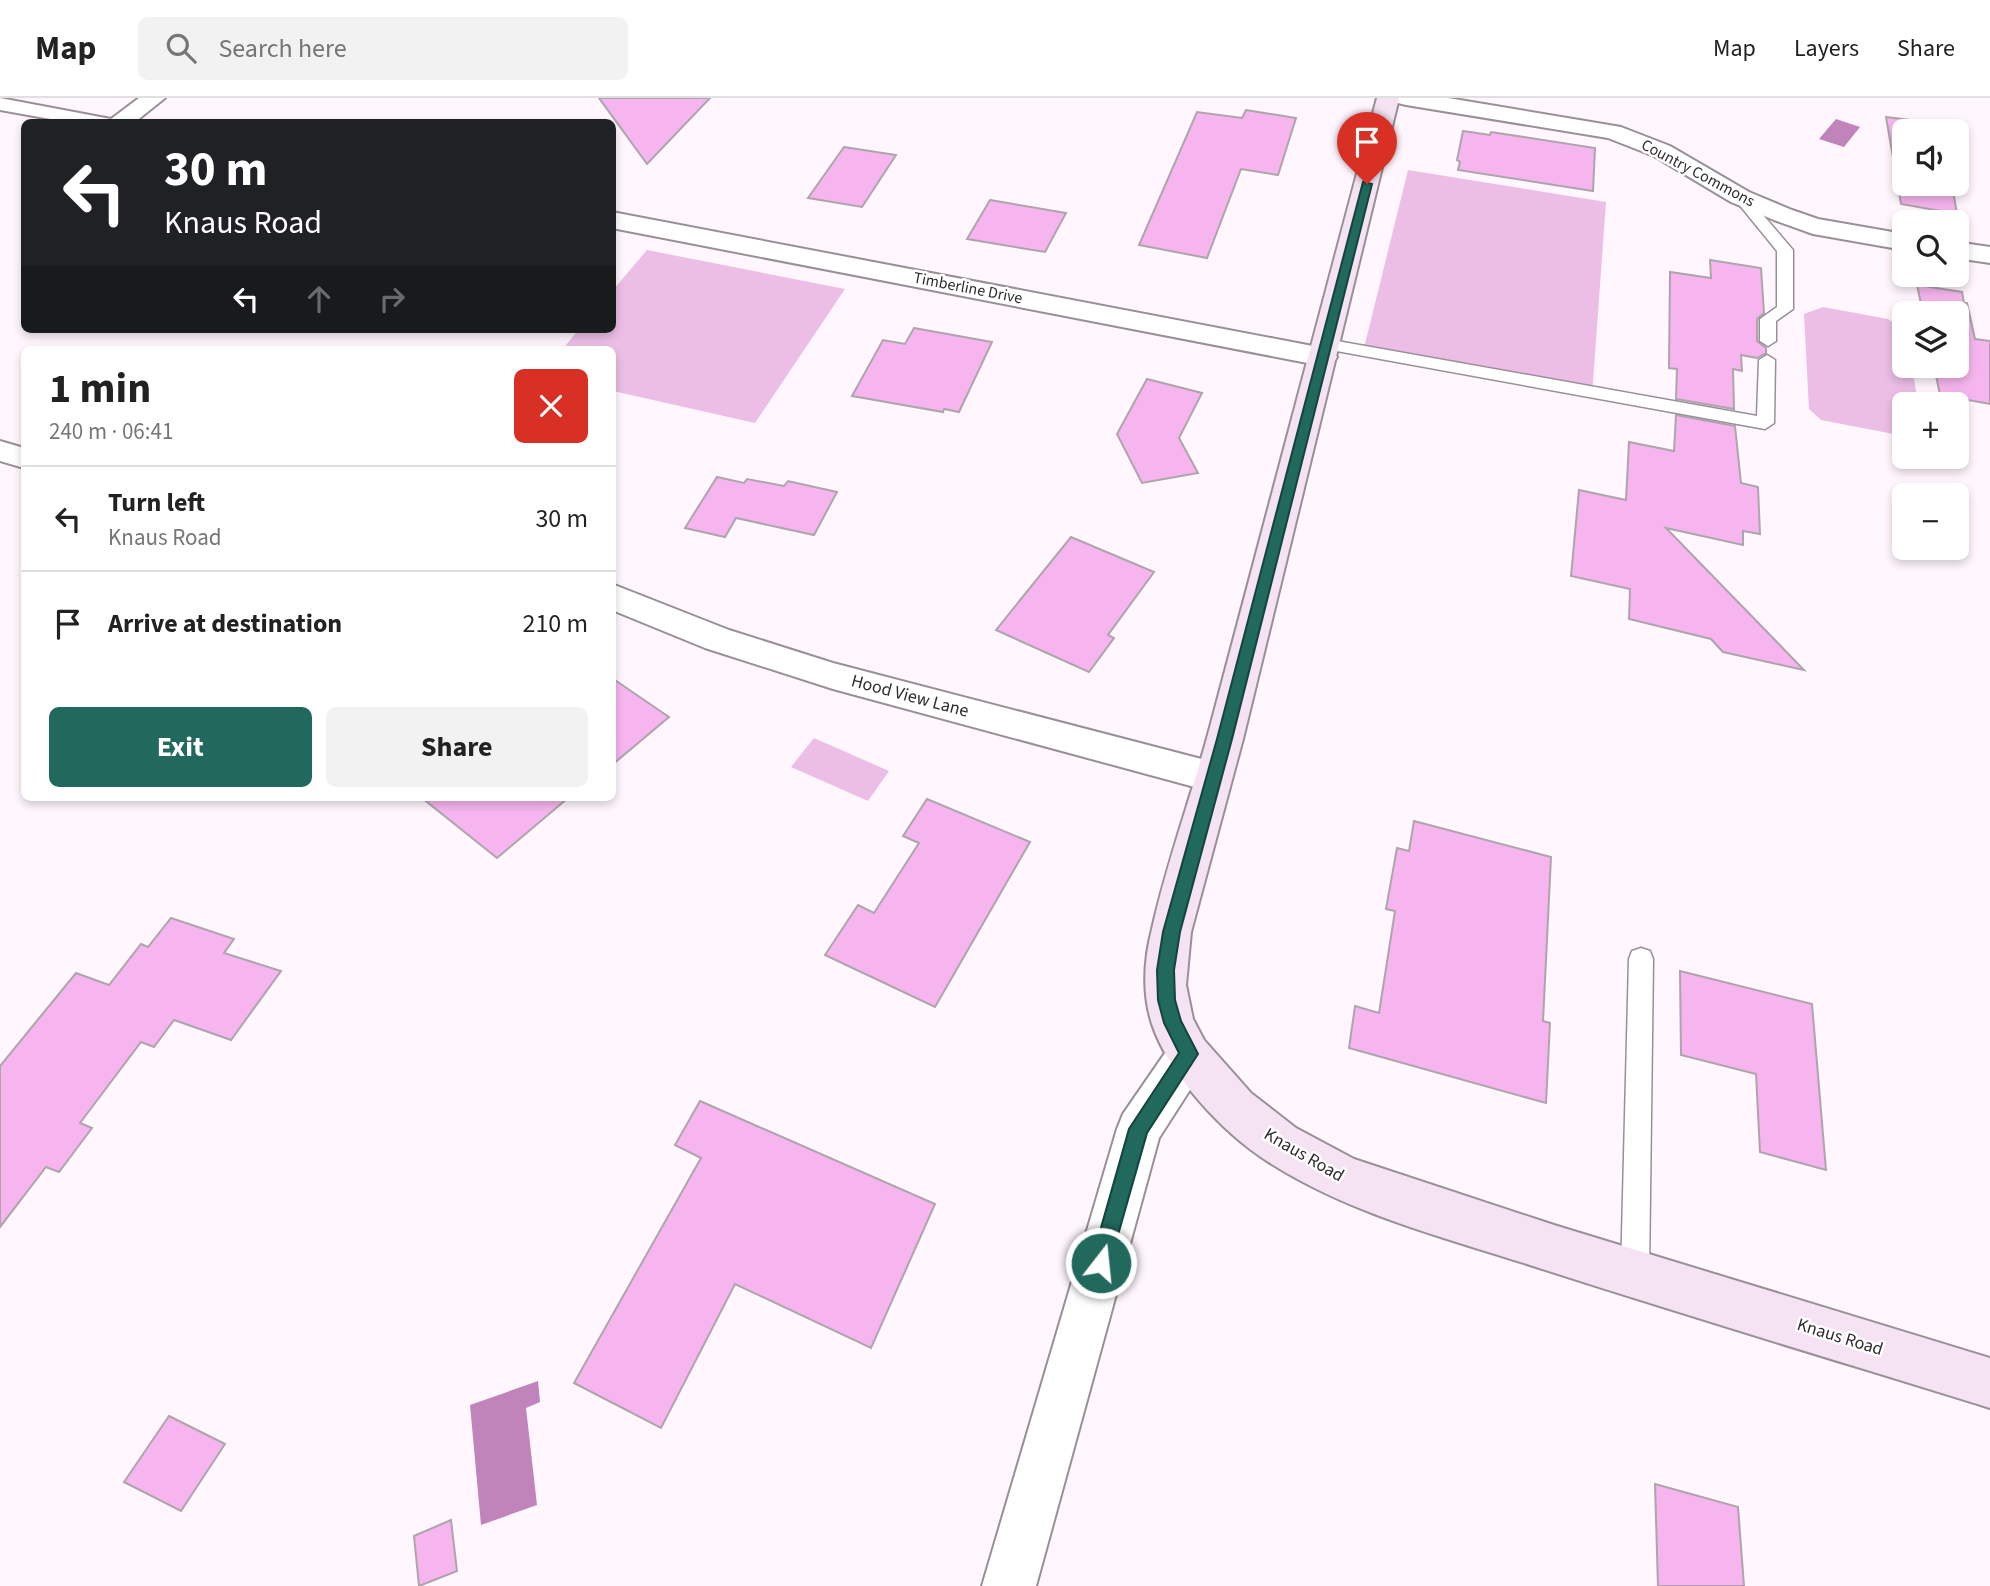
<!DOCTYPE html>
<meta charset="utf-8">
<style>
:root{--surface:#fff;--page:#f2f2f2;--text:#222;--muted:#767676;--line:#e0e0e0;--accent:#21685d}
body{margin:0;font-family:"Source Sans 3",sans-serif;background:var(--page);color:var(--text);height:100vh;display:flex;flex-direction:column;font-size:26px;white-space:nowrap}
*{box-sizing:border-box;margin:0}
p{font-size:23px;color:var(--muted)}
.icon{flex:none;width:38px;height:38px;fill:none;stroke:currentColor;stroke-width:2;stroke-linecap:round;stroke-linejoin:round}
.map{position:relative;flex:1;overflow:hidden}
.drawer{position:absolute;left:21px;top:248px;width:595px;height:455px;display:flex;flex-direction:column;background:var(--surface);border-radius:10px;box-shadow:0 4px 10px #0003}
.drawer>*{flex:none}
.hud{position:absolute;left:21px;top:21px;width:595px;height:214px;border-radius:10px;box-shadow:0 4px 10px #0003;background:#202124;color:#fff;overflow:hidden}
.fabs{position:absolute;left:1892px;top:21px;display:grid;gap:14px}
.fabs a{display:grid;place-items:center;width:77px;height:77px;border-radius:10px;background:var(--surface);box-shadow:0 4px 10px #0003;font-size:35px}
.pin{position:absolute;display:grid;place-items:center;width:60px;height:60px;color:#fff;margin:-72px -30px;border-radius:50% 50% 50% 0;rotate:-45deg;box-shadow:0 0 7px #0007}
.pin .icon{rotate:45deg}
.me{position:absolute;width:77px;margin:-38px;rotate:16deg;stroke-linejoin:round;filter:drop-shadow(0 0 5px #0008)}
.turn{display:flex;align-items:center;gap:24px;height:147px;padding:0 28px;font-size:32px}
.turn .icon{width:91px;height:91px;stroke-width:2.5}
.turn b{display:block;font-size:49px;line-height:60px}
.lanes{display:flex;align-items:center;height:66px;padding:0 28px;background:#0003;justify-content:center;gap:35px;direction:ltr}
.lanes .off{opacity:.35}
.round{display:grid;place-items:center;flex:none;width:74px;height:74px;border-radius:10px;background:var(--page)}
.overview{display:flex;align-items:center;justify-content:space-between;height:119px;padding:0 28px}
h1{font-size:42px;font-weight:700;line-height:52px}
.cta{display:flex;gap:14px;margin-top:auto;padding:14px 28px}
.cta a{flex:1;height:80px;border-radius:10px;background:var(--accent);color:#fff;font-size:28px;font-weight:700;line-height:80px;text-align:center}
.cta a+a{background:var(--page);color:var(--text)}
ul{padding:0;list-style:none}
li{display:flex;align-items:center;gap:21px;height:105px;padding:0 28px;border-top:2px solid var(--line)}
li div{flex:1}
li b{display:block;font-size:26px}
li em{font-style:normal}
header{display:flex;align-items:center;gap:42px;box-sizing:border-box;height:98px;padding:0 35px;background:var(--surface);border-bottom:2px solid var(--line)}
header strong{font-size:33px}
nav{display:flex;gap:38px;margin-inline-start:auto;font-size:24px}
.search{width:490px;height:63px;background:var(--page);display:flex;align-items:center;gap:18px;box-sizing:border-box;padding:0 24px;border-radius:10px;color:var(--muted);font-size:26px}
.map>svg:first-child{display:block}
</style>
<header>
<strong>Map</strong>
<div class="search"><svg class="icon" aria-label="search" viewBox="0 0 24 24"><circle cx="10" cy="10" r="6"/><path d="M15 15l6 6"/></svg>Search here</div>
<nav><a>Map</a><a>Layers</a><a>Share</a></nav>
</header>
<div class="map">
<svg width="1990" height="1488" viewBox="0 0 1990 1488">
<rect width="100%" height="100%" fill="#fff6fe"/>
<!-- green -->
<g fill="#ecbee6">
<path d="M1408,72L1606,104L1592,298L1363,254Z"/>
<path d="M647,152L845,191L755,325L613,293L612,252H562L579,231H612L613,192Z"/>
<path d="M1823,209L1888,221L1904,233V268H1912L1918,306H1904V338L1821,322L1809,311L1804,216Z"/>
<path d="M814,640L889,673L868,703L791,669Z"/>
</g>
<!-- water -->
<g fill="#c184ba">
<path d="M1836,21L1860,29L1844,49L1819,41Z"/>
<path d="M538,1283L540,1304L526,1310L537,1407L481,1427L470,1307Z"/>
</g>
<!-- building -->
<g fill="#f6b5ee" stroke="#ada4ac" stroke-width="2">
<path d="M599,0H710L647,66Z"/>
<path d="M1246,12L1296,20L1278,77L1241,71L1207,160L1139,147L1197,14L1242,20Z"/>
<path d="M1886,19L1943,26L1944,33H1904V86H1952L1957,116L1901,106Z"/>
<path d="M1463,33L1490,37L1491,34L1595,50L1593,93L1458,72L1460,64L1457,62Z"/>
<path d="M844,49L896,57L862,109L808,100Z"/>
<path d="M990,102L1066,115L1045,154L967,141Z"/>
<path d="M1710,162L1761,170L1764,215L1757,221V243L1766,250V255L1757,260L1741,257L1742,273L1733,271L1734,311L1676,301L1677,271L1669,270L1670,174L1711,180Z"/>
<path d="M1917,187L1962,194L1964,205H1967L1975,241L1990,243V306L1940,297L1934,268H1956V215H1923Z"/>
<path d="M914,230L992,244L959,314L944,311L943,314L852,298L883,242L905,246Z"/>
<path d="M1147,281L1202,295L1179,340L1198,375L1142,385L1117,336Z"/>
<path d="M1676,317L1735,328L1741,385L1758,389L1760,436L1743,433V447L1666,430L1804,572L1723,554L1711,541L1629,521L1630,491L1571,478L1579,392L1626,402L1629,344L1674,353Z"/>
<path d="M717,379L744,385L747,381L784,388L788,383L837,394L814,437L736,420L725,439L685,430Z"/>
<path d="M1071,439L1154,474L1108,537L1114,540L1089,574L996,532Z"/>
<path d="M612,580L669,619L612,667Z"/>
<path d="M422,700H568L497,760Z"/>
<path d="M927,701L1030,744L935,909L825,857L858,807L874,815L919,745L903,738Z"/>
<path d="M1414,723L1551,759L1543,923L1550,925L1546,1005L1349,950L1355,908L1379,915L1395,813L1386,811L1397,750L1409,753Z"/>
<path d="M171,820L234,841L224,855L281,873L231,942L174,922L154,949L141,944L80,1025L92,1030L59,1074L46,1069L0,1129V968L76,875L109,887L141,846L148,849Z"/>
<path d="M1680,873L1812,906L1826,1072L1760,1054L1756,976L1681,957Z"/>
<path d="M700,1003L935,1106L871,1250L735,1186L661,1330L574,1285L701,1060L675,1047Z"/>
<path d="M169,1318L225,1346L181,1413L124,1384Z"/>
<path d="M1655,1386L1738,1409L1744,1488H1658Z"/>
<path d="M451,1422L457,1473L419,1488L414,1438Z"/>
</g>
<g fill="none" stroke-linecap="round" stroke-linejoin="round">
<defs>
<g id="lane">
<path d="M1740,95L1745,96L1793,152V211L1776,223V243L1768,248L1760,243V221L1777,209V153L1733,99Z"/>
<path d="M1326,241L1757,318L1759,262L1767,257L1775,262L1774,325L1765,331L1320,250L1318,246L1320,242Z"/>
<path d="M1641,850L1650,853L1653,861L1649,1176L1645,1186L1635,1190L1625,1186L1621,1176L1629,861L1632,853Z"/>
</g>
<g id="street">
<path d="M0,0L111,21L139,0H165L135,24H67L0,12Z"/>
<path d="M1395,0H1448L1621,29L1670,48L1749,94L1792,112L1818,121L1904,136V152L1813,136L1774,122L1731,104L1654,58L1608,40L1406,7L1398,5Z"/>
<path d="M612,114L1323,250L1333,253L1337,259L1333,265L1323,268L612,130Z"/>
<path d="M1956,144L1990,149V165L1956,160Z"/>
<path d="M0,343L24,350V370L0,363Z"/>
<path d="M612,486L729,532L833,565L1213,664L1226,668L1232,679L1226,690L1213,694L833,591L705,550L612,512Z"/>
<path d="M1189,936L1204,942L1210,956L1204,970L1159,1040L1036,1488H982L1117,1031L1123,1016L1174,942Z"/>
</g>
<path id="secondary" d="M1377,0H1399L1243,641L1191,834L1186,887L1193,921L1204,942L1251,995L1296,1030L1354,1061L1554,1127L1990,1260V1310C1838,1263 1685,1217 1533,1168C1443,1139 1347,1115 1267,1063C1222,1034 1169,977 1152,926C1142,895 1144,862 1152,831C1167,763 1192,697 1210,629C1266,419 1321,210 1377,0Z"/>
</defs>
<!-- lane casing -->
<use href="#lane" stroke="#999097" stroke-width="3"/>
<!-- street casing -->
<use href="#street" stroke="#999097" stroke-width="4"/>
<!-- secondary casing -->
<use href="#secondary" stroke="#999097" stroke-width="4"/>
<!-- lane -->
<use href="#lane" fill="#fff" fill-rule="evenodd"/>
<!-- street -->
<use href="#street" fill="#fff" fill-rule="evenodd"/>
<!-- secondary -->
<use href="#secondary" fill="#f5e2f3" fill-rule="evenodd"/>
</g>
<!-- route -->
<path fill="#21685d" stroke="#15443c" stroke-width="2" d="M1363,84L1372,86L1232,641L1180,834L1174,872L1175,902L1181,923L1198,956L1147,1035L1110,1165L1108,1172L1101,1175L1094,1172L1091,1165L1129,1031L1179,955L1164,925L1158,902L1157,872L1163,834L1217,641Z"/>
<g text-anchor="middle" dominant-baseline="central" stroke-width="5" stroke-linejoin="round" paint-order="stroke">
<!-- far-street labels -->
<g font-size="16" fill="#2f2c2f" stroke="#fff">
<text transform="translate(1698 75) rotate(28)">Country Commons</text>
<text transform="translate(968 190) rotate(11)">Timberline Drive</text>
</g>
<!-- street labels -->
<g font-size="18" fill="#2f2c2f" stroke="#fff">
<text transform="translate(910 598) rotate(15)">Hood View Lane</text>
<text transform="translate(1304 1057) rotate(30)">Knaus Road</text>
<text transform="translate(1840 1239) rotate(17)">Knaus Road</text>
</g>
</g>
</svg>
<div class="fabs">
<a><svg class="icon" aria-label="sound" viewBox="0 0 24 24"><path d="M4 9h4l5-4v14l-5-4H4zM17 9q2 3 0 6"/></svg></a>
<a><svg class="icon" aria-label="search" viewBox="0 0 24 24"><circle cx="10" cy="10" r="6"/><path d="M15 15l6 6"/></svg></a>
<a><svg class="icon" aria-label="layers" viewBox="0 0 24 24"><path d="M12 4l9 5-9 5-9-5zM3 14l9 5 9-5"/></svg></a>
<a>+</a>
<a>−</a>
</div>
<div class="pin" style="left:1367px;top:86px;background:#d93025"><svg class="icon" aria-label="arrive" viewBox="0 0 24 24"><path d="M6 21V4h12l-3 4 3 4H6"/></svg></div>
<svg class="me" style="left:1101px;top:1165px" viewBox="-20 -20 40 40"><circle r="17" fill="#21685d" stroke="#fff" stroke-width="3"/><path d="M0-11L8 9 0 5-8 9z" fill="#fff"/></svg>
<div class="hud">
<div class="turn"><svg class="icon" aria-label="left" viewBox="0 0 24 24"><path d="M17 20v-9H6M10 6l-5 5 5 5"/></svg><div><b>30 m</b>Knaus Road</div></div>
<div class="lanes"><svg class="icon" aria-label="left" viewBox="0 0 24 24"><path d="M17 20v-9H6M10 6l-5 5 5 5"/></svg><svg class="icon off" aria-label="ahead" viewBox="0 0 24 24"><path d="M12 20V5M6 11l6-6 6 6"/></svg><svg class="icon off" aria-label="right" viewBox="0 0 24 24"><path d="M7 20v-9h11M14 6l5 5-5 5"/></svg></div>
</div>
<section class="drawer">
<div class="overview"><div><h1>1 min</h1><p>240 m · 06:41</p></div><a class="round" style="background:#d93025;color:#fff"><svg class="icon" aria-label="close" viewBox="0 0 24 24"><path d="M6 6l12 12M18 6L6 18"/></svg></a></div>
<ul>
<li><svg class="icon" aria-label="left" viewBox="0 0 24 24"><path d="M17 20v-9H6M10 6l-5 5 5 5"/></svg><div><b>Turn left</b><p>Knaus Road</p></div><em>30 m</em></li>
<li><svg class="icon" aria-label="arrive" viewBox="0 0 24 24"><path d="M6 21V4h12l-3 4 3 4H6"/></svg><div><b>Arrive at destination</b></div><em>210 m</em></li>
</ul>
<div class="cta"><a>Exit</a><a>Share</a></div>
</section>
</div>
